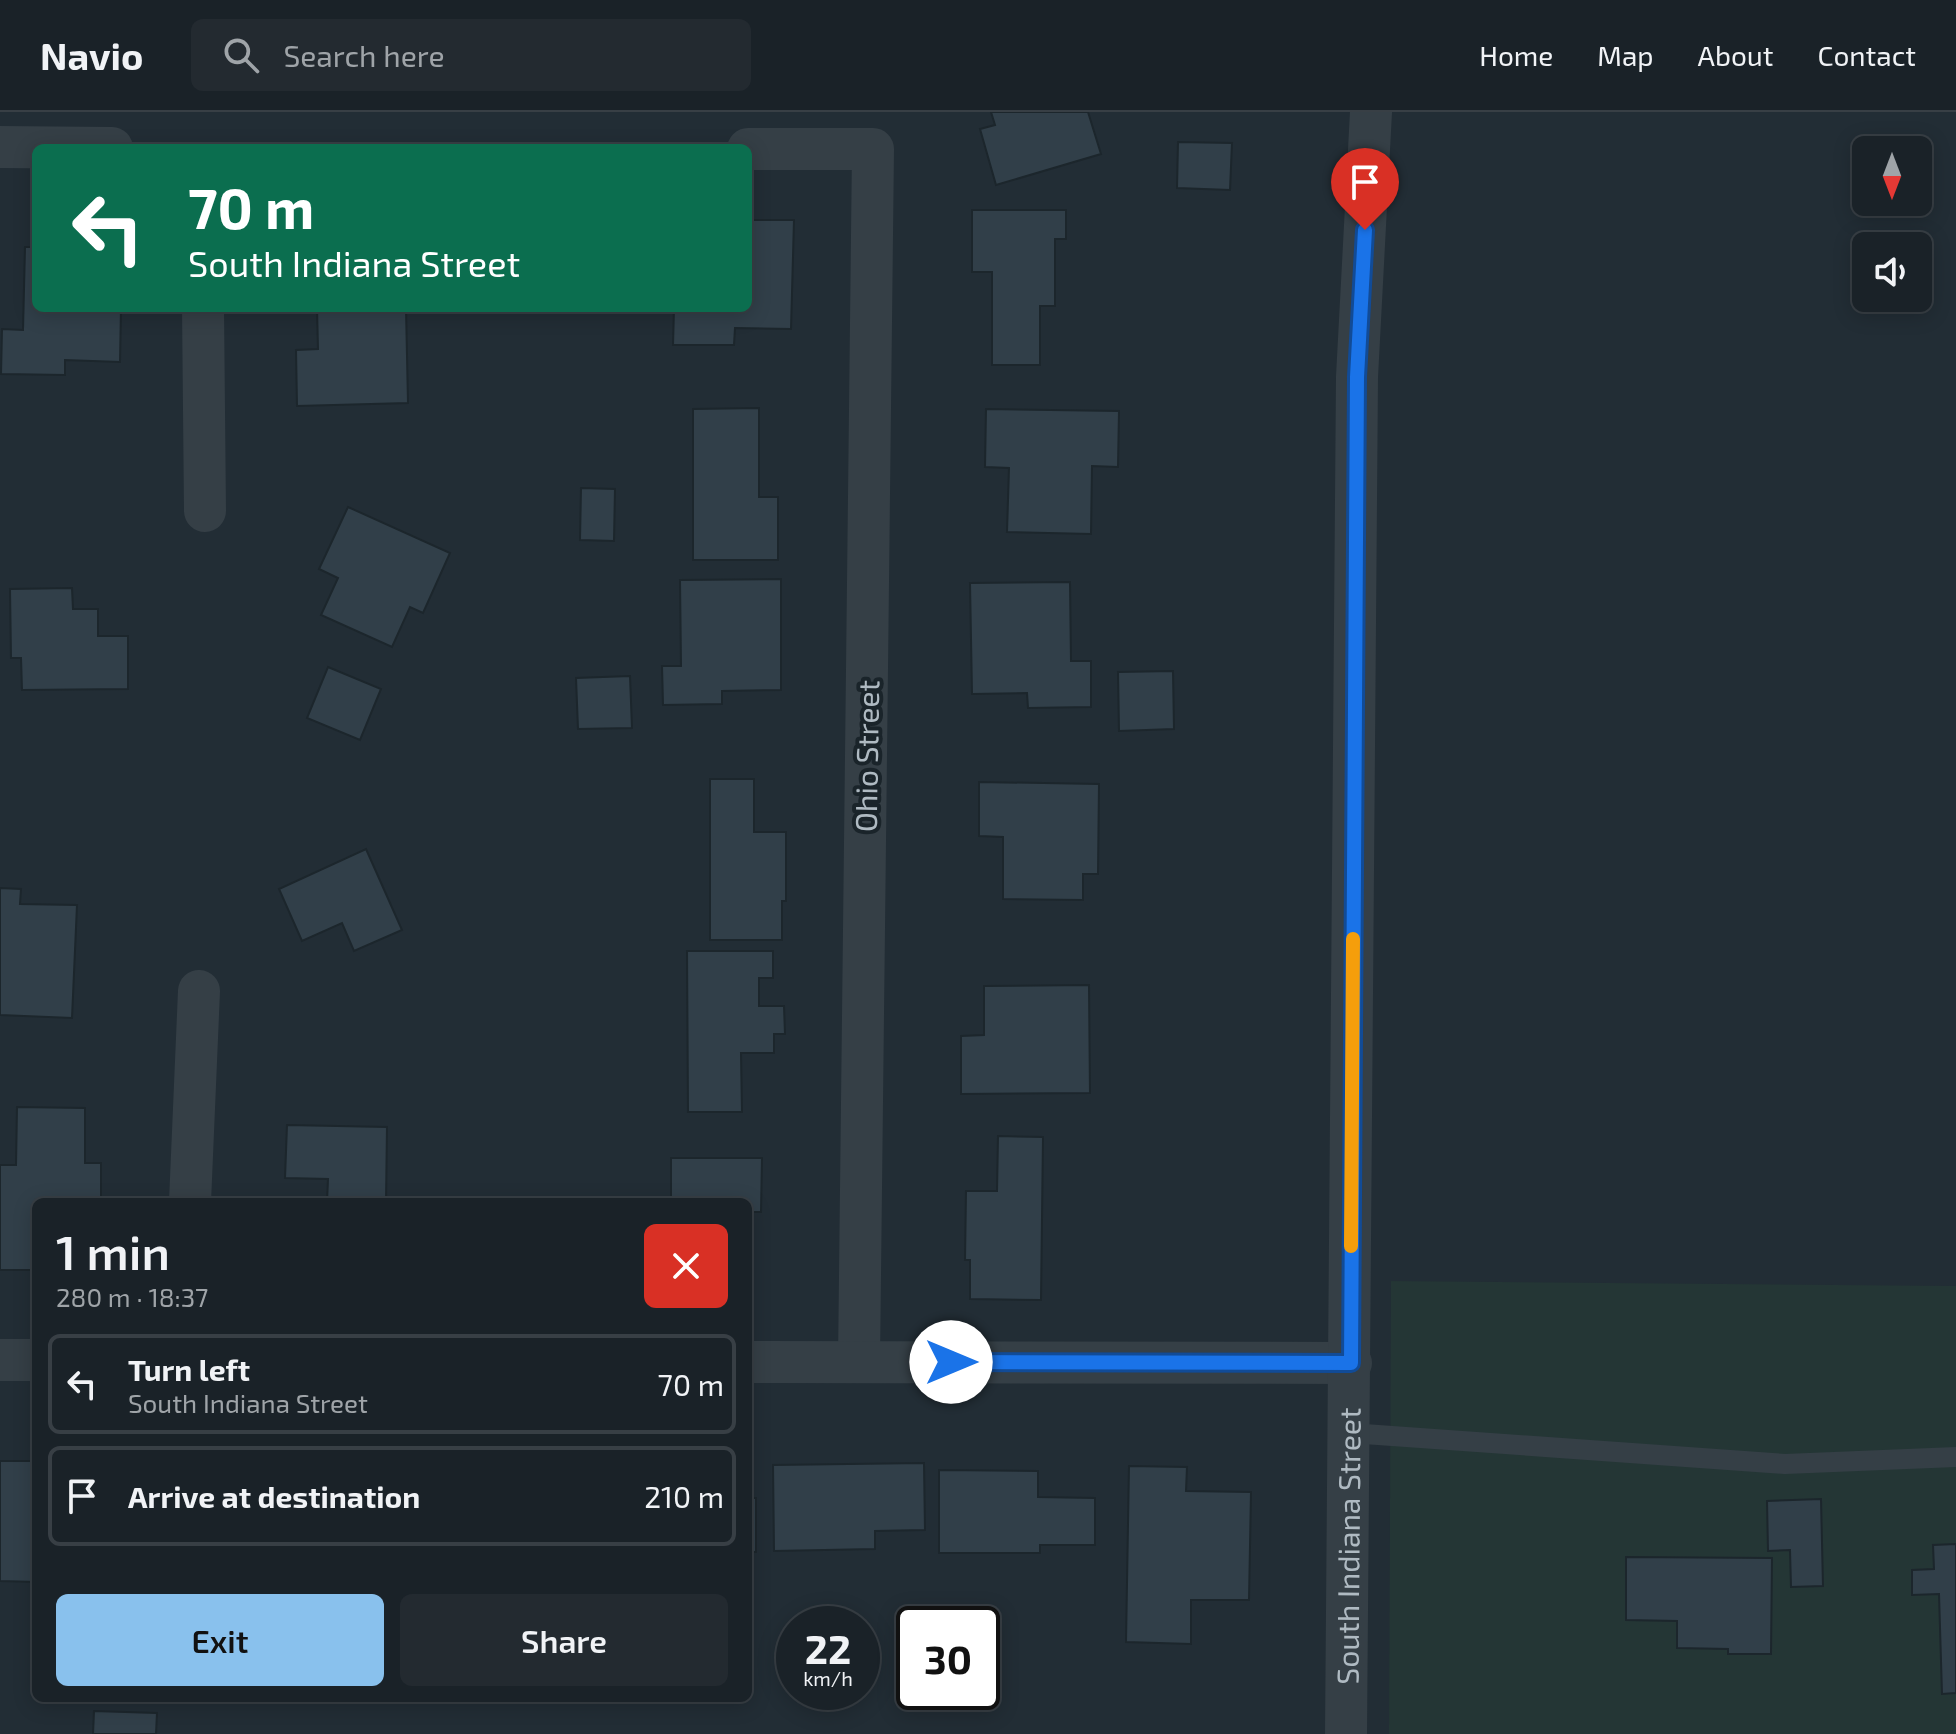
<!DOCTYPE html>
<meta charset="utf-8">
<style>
:root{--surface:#1a2228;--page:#232a30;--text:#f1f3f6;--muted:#9fa4a8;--line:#383f45;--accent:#89c1ed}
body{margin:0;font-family:"Exo 2",sans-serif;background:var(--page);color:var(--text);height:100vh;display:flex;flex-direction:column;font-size:30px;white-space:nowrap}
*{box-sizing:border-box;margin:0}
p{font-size:26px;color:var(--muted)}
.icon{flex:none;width:44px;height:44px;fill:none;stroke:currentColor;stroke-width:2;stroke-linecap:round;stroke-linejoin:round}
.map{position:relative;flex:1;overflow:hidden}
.details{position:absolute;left:32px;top:1086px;width:720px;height:504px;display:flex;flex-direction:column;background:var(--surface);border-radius:12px;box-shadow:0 4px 20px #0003,0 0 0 2px var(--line)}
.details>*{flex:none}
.hud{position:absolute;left:32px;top:32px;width:720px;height:168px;border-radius:12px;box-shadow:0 4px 20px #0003,0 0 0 2px var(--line);background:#0b6e4f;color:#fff;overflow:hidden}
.needle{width:52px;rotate:180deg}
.fabs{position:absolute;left:1852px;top:24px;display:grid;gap:16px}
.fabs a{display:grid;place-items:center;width:80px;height:80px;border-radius:12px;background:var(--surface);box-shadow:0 4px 20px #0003,0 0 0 2px var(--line);font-size:40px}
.speed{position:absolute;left:776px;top:1494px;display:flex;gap:16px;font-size:40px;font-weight:700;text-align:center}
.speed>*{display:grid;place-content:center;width:104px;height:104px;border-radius:50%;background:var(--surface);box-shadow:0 4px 20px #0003,0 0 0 2px var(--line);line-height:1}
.speed small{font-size:20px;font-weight:400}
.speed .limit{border:4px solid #111;border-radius:12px;background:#fff;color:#111}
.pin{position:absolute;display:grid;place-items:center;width:68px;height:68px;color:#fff;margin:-82px -34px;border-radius:50% 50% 50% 0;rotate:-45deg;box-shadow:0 0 8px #0007}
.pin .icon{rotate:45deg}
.me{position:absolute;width:88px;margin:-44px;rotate:90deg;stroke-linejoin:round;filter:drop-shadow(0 0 6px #0008)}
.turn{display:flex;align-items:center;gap:28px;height:168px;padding:0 24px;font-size:36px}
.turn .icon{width:104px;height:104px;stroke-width:2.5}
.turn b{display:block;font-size:56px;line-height:68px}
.round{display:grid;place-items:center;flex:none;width:84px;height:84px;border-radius:12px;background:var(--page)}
.head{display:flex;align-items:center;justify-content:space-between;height:136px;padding:0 24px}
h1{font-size:48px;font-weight:600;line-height:60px}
.button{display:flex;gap:16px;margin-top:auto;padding:16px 24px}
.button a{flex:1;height:92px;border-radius:12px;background:var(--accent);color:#111;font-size:32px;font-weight:600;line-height:92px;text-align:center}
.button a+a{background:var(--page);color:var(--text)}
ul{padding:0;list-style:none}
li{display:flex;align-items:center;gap:24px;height:100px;margin:0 16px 12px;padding:0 8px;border:4px solid var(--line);border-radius:12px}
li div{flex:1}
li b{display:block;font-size:30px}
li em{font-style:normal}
header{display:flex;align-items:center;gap:48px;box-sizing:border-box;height:112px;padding:0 40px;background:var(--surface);border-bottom:2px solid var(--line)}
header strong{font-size:38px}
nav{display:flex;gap:44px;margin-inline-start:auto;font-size:28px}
.search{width:560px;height:72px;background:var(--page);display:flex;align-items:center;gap:20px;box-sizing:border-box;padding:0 28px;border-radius:12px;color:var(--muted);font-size:30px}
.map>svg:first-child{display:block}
</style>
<header>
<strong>Navio</strong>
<div class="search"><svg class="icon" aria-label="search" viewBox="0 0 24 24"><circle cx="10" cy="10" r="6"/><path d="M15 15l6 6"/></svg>Search here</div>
<nav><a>Home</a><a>Map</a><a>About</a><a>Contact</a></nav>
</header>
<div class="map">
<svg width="1956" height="1622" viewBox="0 0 1956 1622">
<rect width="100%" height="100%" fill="#222d35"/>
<!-- green -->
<path fill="#243635" d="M1391,1169L1956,1174V1622H1389Z"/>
<!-- building -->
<g fill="#313f49" stroke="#1c262c" stroke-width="2">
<path d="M991,0H1088L1101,42L996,73L980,17L995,13Z"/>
<path d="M1178,30L1232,31L1230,78L1177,76Z"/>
<path d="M972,98H1066V127H1055V194H1040V253H992V160H972Z"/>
<path d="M748,108H794L791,217L735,216L734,233H673L674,196H748Z"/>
<path d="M25,135H36V196H121L120,250L65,248V263L1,262L2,217L23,218Z"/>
<path d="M317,196H406L408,291L297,294L296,238L318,237Z"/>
<path d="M759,296V385H778V448H693V297Z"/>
<path d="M986,297L1119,299L1118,355L1092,354L1091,422L1007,420L1009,356L985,355Z"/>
<path d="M581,376L615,377L614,429L580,428Z"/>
<path d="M348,395L450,441L423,501L410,495L392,535L321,503L338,466L319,457Z"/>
<path d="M781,467V578L722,579V592L663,593L662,554H681L680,468Z"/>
<path d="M1070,470L1071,549H1091V595L1028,596L1027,581L972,582L970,471Z"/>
<path d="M72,476L73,497H98V524H128V577L22,578L21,546H11L10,477Z"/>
<path d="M328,555L381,577L360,628L307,606Z"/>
<path d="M1173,559L1174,617L1119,619L1118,560Z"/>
<path d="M630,564L632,616L578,617L576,566Z"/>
<path d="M710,667H754V720H786V789H782V828H710Z"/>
<path d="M979,670L1099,672L1098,762H1083V788L1003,787V725L979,724Z"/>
<path d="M366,737L402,818L354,839L342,811L302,829L279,777Z"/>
<path d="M0,776L21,777L20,792L77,793L72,906L0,903Z"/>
<path d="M687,839H773V866H759V894H784L785,922H774V941H741L742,1000H688Z"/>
<path d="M1089,873L1090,981L961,982V924L984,923V874Z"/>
<path d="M17,995L85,996V1051H101V1090H36V1158H0V1053H16Z"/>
<path d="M287,1013L387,1015L386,1090H327L328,1067L285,1066Z"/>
<path d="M998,1024L1043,1025L1041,1188L970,1187V1148H965L966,1079H997Z"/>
<path d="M671,1046H762L761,1100H748V1090H671Z"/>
<path d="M0,1349H34L36,1470L0,1469Z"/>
<path d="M924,1351L925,1418L875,1419V1437L774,1439L773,1353Z"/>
<path d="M1129,1354L1187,1355L1186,1379L1251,1380L1249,1488H1191V1532L1126,1530Z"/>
<path d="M939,1358L1038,1359V1385L1095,1386V1433H1040V1441H939Z"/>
<rect x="748" y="1386" width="8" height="54"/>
<path d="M1821,1387L1823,1474L1791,1475L1790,1438L1768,1439L1767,1389Z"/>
<path d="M1956,1432V1581L1942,1582L1939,1482L1912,1483V1458L1934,1457L1933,1433Z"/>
<path d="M1626,1445L1772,1446L1771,1542H1728V1537L1677,1536V1509L1626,1508Z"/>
<path d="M94,1599L157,1601L156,1622H93Z"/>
</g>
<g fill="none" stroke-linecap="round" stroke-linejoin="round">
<!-- lane -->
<path stroke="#353f46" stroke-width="20" d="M1350,1321L1785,1352L1956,1345"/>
<!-- street -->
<g stroke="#353f46" stroke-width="42">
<path d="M0,35L112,36"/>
<path d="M748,37H873L859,1250"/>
<path d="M203,196L205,399"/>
<path d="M190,1090L199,879"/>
<path d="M0,1248H36"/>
<path d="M748,1250L1351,1251"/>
<path id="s1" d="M1346,1622L1357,265L1371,0"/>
</g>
</g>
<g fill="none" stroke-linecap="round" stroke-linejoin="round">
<defs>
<path id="route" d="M951,1250L1351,1251L1357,265L1365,118"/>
</defs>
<!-- route casing -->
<use href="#route" stroke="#114b97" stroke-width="20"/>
<!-- route -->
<use href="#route" stroke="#1a73e8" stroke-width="14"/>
<!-- slow -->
<path stroke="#f59e0b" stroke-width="14" d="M1351,1134L1353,827"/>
</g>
<g text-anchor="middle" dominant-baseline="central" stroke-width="8" stroke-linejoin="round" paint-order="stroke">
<!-- street labels -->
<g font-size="30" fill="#afbac2" stroke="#1a242a">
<text transform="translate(866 644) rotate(-89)">Ohio Street</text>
<text stroke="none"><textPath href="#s1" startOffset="188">South Indiana Street</textPath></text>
</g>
</g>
</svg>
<div class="fabs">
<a><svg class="needle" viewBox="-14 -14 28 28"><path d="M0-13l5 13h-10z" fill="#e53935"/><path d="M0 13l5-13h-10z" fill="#9fa4a8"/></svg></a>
<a><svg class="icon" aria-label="sound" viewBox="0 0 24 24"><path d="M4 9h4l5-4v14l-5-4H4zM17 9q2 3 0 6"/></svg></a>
</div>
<div class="speed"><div>22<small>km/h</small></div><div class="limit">30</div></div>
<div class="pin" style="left:1365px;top:118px;background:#d93025"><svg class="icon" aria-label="arrive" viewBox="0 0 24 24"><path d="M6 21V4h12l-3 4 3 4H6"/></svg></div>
<svg class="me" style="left:951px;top:1250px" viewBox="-20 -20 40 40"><circle r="19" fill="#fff"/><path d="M0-13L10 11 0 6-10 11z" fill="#1a73e8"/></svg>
<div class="hud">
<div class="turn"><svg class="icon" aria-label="left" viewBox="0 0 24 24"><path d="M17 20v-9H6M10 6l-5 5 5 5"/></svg><div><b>70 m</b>South Indiana Street</div></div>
</div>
<section class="details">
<div class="head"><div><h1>1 min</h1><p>280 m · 18:37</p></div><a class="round" style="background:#d93025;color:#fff"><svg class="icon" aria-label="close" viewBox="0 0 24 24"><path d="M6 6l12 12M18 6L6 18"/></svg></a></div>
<ul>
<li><svg class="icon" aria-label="left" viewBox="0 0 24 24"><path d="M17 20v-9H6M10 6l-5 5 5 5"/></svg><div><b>Turn left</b><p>South Indiana Street</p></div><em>70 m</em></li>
<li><svg class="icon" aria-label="arrive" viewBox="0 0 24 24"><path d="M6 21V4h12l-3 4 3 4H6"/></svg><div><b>Arrive at destination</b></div><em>210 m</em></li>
</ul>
<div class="button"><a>Exit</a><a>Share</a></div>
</section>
</div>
